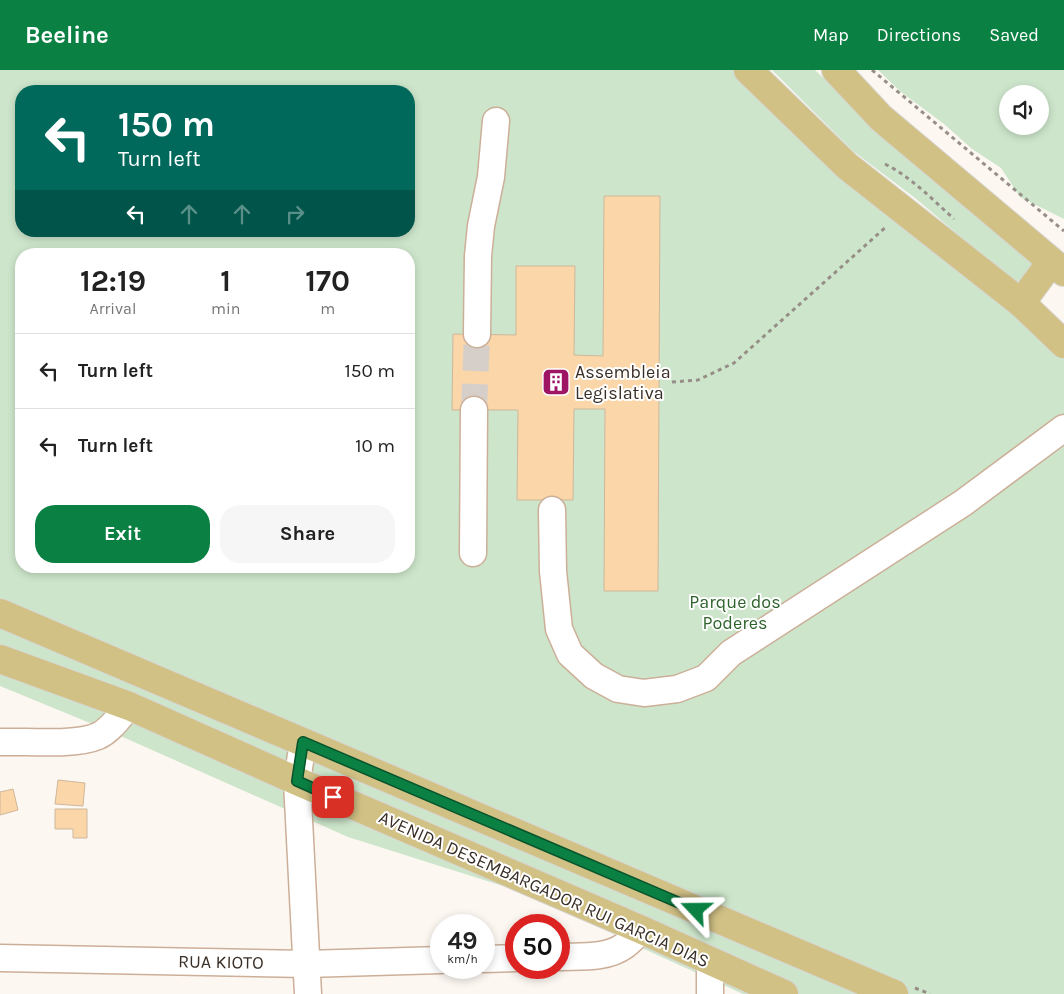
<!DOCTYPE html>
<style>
:root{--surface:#fff;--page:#f6f6f6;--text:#222;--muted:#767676;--line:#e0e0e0;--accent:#0b8043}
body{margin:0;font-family:Karla,sans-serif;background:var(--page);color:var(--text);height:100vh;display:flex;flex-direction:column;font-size:19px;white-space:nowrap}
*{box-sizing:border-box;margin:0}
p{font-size:16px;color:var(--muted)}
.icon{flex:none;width:28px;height:28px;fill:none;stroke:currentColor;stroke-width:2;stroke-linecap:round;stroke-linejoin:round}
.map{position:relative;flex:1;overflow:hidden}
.details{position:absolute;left:15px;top:178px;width:400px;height:325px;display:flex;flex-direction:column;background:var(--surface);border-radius:20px;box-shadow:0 2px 8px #0003}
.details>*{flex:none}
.guide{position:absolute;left:15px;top:15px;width:400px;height:152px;border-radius:20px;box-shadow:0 2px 8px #0003;background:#00695c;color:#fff;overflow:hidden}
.fabs{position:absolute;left:999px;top:15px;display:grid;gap:10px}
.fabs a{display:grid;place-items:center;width:50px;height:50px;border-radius:50%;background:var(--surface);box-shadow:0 2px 8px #0003;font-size:25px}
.speed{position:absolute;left:430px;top:844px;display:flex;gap:10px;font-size:25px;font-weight:700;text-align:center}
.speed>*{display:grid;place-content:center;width:65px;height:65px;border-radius:50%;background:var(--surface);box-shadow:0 2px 8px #0003;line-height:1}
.speed small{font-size:12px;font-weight:400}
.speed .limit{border:8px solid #d22;background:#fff;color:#111}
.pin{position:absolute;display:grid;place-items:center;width:42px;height:42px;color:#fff;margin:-21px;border-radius:10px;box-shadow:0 2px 8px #0006}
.me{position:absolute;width:55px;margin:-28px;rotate:293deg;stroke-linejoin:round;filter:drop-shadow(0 0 4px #0008)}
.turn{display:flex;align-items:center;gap:18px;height:105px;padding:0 20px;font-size:22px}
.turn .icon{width:65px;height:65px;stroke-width:2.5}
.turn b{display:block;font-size:35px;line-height:42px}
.lanes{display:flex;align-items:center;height:48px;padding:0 20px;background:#0003;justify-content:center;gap:25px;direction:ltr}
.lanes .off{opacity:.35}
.eta{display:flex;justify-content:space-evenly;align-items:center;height:85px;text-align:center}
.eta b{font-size:30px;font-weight:700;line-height:35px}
.button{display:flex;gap:10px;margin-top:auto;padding:10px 20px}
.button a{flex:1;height:58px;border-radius:20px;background:var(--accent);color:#fff;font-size:20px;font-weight:700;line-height:58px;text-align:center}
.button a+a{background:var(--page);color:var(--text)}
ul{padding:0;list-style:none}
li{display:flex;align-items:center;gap:15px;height:75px;padding:0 20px;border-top:1px solid var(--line)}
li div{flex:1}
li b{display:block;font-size:19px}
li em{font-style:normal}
header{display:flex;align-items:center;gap:30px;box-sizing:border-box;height:70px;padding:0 25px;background:var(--accent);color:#fff}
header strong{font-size:24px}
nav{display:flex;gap:28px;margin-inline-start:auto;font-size:18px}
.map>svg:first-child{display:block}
</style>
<header>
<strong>Beeline</strong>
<nav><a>Map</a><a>Directions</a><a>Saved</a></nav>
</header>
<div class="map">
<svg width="1064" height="924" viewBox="0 0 1064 924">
<rect width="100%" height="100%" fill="#fdf7f2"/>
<!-- green -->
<g fill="#cde6cb" fill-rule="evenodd">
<path d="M0,0H748L1064,274V924H743L644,879L642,860L348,767L107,660L0,616ZM21,21H409V161H21ZM21,184H409V496H21Z"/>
<path d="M772,0H815L871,54L1040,196L1021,218L915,128L853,81Z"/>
<path d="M878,0H1064V149L1020,127L1001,98L972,79L944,54L901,22ZM1008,24H1040V56H1008Z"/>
</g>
<!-- building -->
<g fill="#fad6a9" stroke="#ceb79b">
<path d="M604,126H660L658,521H604L605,339H574L573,430H517L518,340H452L453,264L516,265V196H575L574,285L603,286Z"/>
<path d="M58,710L85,713L83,736L55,734Z"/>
<path d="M13,719L18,740L0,745V722Z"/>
<path d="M55,739H87V768H73V759H55Z"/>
</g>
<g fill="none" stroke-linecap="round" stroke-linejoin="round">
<!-- minor-tunnel -->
<path stroke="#d6cfc9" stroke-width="26" stroke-dasharray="26 13" stroke-linecap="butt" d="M474,340L477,264"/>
<defs>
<g id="minor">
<path d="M477,264L478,186L481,156L491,107L496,51"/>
<path d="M552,440L553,501L559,559L570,584L594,606L618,619L644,623L677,619L706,608L731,583L963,433L1064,358"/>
<path d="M473,483L474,340"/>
<path d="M0,672C26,671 75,676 98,666C111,660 120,646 129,636"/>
<path d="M303,672L297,711L308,924"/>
<path d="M559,887C580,886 606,889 624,876C631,871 636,865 642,860"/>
<path d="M0,888L306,894L441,890"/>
<path d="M484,889L516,888"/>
<path d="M710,924V892"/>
</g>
<g id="major">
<path d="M748,0L847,96L1021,233L1064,274"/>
<path d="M836,0L881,48L1064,202"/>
<path d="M1021,233L1051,192"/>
<path d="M0,543L894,924"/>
<path d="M0,589L129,636L297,711L642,860L784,924"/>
</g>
</defs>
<!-- minor casing -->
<use href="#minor" stroke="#ccaf98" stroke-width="29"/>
<!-- major casing -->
<use href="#major" stroke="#d7d5d3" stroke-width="30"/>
<!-- path -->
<g stroke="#968e87" stroke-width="3" stroke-dasharray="4 4" stroke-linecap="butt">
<path d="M872,0L1064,161"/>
<path d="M885,94C911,107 932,129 954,149"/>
<path d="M672,312L698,310L734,293L887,156"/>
<path d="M915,918L930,924"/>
</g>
<!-- minor -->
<use href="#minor" stroke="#fff" stroke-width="26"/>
<!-- major -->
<use href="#major" stroke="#d1c185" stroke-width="28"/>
</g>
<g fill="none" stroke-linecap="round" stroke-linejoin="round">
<defs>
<path id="route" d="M333,727L297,711L303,672L696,840"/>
</defs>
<!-- route casing -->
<use href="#route" stroke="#07532c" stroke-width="12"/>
<!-- route -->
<use href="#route" stroke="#0b8043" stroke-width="9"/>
</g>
<!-- icons -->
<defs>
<symbol id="building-square" viewBox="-11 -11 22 22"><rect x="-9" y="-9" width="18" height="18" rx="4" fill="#9e1564" stroke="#fff"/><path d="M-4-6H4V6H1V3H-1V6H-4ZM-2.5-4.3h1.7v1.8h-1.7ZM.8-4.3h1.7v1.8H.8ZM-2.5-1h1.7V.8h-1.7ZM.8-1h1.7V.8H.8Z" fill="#fff"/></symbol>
</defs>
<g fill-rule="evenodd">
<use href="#building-square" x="540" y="296" width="32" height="32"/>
</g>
<g text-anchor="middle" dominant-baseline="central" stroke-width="4" stroke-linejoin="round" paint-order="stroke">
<!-- poi labels -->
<g font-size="18" fill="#392e25" stroke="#fff" text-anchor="start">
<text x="575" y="302">Assembleia<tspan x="575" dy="21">Legislativa</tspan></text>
</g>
<!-- park labels -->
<g font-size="18" fill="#2f632c" stroke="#fff">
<text x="735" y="532">Parque dos<tspan x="735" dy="21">Poderes</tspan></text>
</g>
<!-- street labels -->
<g font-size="18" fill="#392e25" stroke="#fff">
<text transform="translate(544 819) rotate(24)">AVENIDA DESEMBARGADOR RUI GARCIA DIAS</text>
<text transform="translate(221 892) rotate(1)">RUA KIOTO</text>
</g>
</g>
</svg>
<div class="fabs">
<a><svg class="icon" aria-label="sound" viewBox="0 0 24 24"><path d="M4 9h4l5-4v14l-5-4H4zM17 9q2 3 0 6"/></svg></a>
</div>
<div class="speed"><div>49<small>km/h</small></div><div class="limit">50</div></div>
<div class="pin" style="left:333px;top:727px;background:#d93025"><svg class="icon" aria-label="arrive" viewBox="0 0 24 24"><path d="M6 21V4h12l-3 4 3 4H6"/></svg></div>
<svg class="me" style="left:696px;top:840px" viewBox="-20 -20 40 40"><path d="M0-17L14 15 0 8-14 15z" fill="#0b8043" stroke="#fff" stroke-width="4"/></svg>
<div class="guide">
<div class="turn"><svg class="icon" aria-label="left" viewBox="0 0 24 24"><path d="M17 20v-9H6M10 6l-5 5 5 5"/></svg><div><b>150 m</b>Turn left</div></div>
<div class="lanes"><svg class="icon" aria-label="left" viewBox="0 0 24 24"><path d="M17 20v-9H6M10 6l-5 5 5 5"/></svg><svg class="icon off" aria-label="ahead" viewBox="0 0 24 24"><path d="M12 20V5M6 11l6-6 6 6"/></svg><svg class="icon off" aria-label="ahead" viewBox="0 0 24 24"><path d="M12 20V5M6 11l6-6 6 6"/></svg><svg class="icon off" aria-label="right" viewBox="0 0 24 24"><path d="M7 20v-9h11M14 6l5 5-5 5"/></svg></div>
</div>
<section class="details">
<div class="eta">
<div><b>12:19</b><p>Arrival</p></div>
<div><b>1</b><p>min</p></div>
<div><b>170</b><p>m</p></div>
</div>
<ul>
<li><svg class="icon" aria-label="left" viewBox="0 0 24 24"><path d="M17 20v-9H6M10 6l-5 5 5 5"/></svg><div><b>Turn left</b></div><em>150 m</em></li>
<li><svg class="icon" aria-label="left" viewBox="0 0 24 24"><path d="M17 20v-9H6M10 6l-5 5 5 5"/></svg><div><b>Turn left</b></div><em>10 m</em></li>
</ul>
<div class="button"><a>Exit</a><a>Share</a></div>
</section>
</div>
